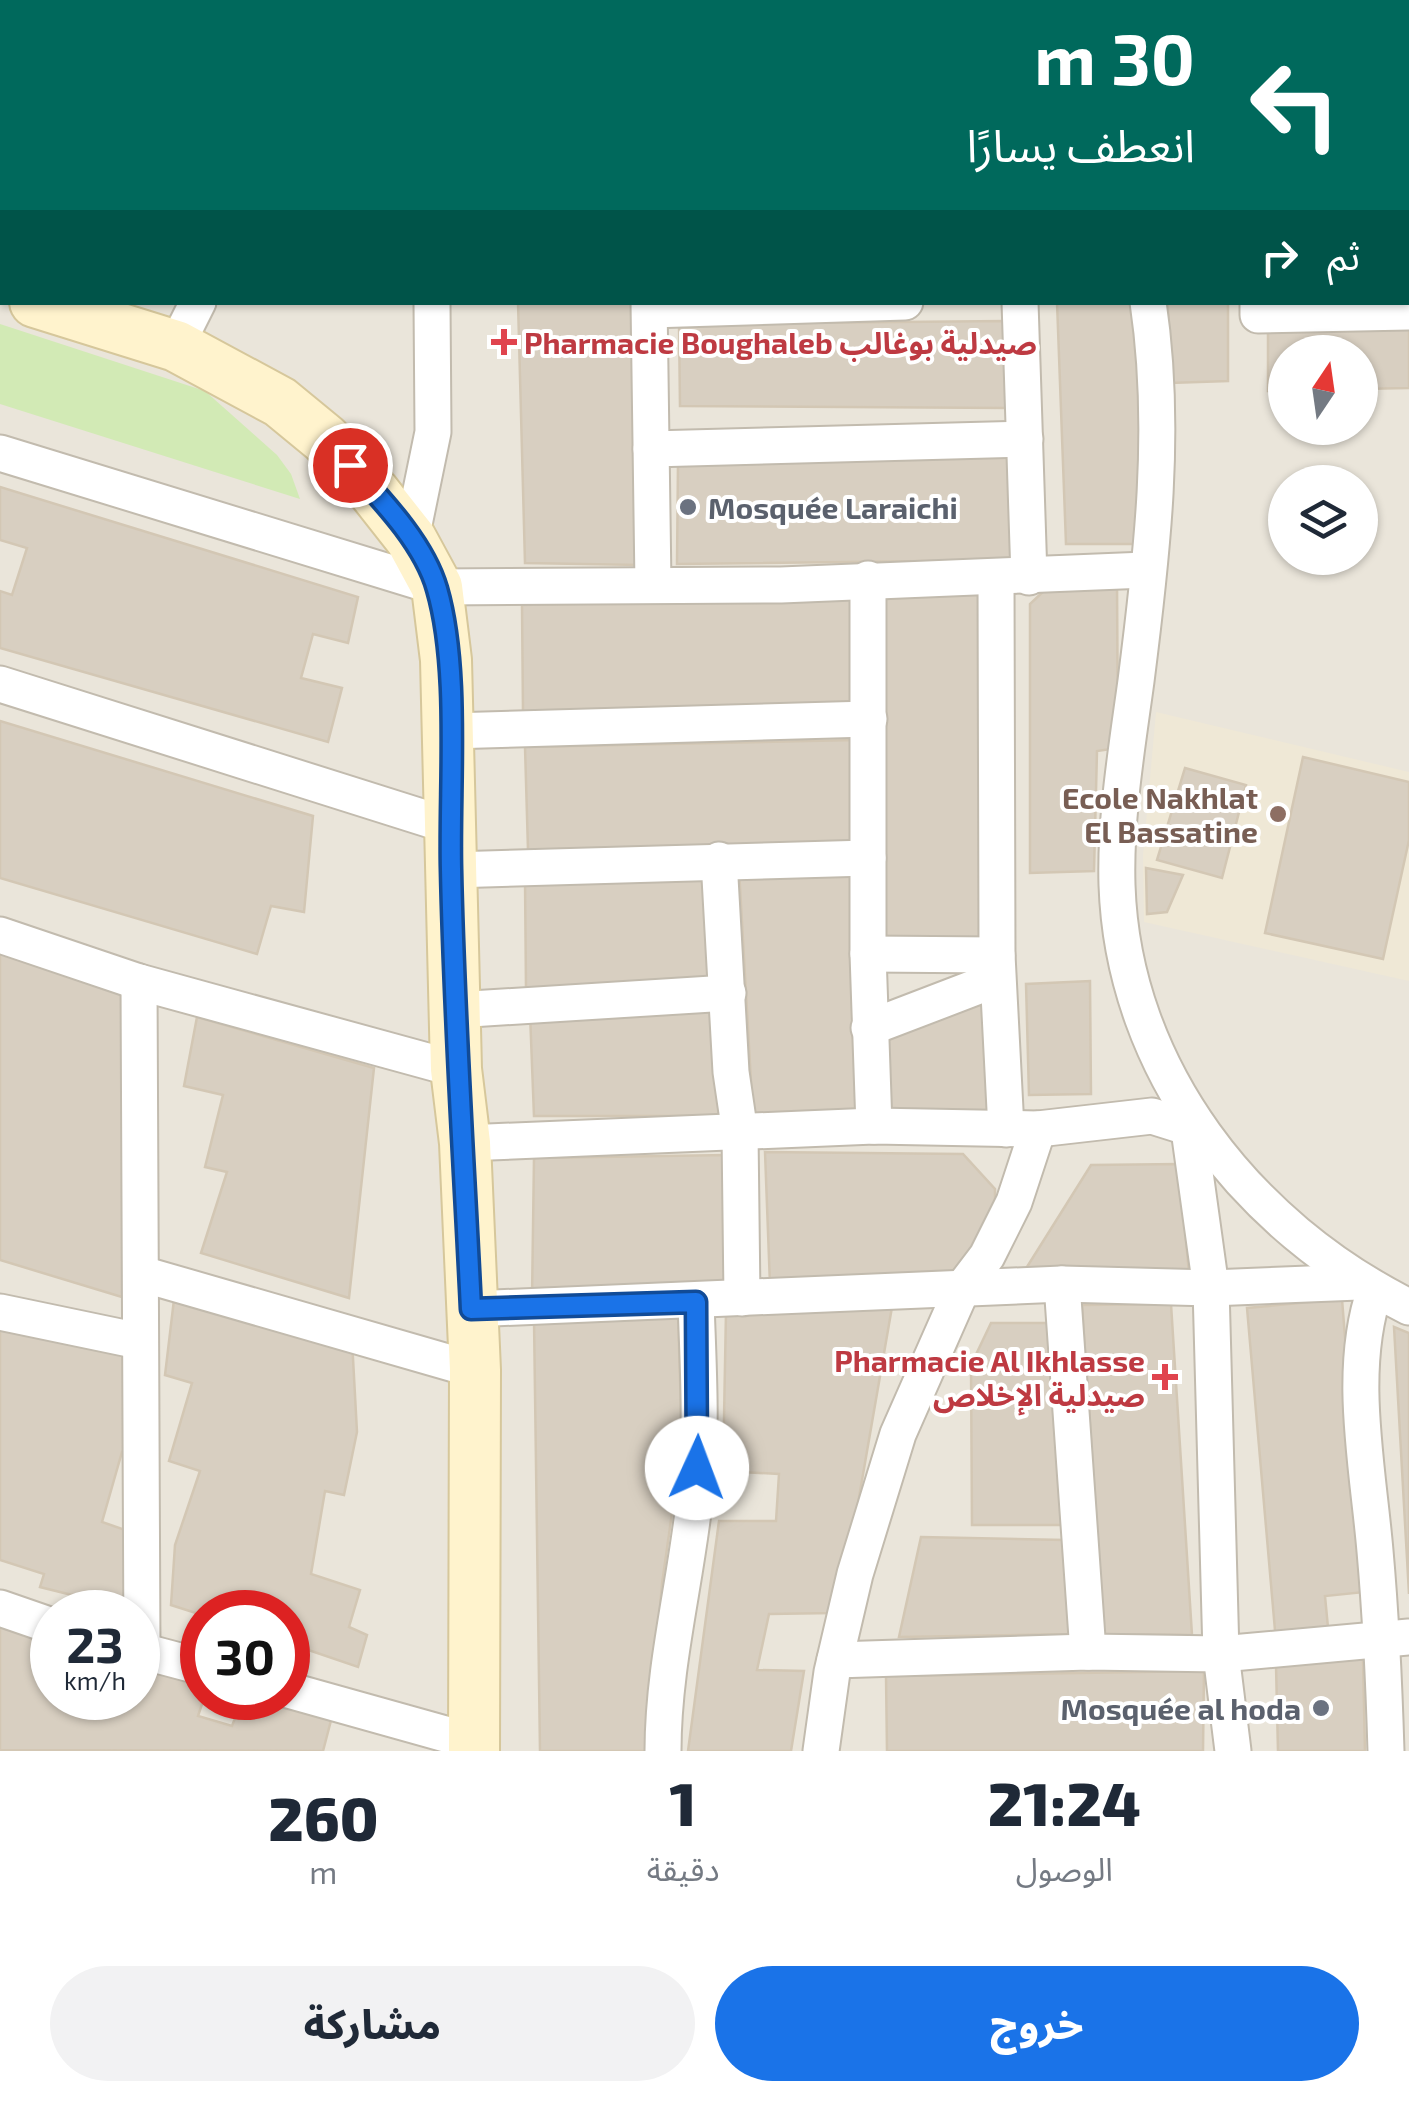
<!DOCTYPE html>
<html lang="ar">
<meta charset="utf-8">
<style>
:root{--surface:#fff;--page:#f2f2f3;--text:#1f2937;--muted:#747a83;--accent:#1a73e8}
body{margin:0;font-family:"Exo 2","Noto Sans Arabic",sans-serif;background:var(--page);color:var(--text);direction:rtl;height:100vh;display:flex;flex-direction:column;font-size:38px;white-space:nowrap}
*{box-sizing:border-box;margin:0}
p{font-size:32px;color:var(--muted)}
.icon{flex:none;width:55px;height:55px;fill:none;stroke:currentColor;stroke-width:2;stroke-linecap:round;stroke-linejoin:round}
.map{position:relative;height:1751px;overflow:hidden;direction:ltr}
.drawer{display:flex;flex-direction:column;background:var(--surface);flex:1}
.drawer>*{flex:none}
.banner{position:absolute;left:0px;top:0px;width:1410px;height:305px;box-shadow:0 2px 8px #0004;direction:rtl;background:#00695c;color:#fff;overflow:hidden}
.needle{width:65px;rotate:13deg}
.controls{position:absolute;left:1268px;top:335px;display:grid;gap:20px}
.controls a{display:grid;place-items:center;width:110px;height:110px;border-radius:50%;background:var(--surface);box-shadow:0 2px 8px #0004;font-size:50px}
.speed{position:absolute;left:30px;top:1590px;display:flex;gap:20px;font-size:50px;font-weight:700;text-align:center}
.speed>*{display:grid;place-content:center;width:130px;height:130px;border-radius:50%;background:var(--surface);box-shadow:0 2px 8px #0004;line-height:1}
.speed small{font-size:25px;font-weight:400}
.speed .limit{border:15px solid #d22;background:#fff;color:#111}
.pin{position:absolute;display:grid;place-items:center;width:85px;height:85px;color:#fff;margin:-42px;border:5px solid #fff;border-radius:50%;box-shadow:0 2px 10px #0007}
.me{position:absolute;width:110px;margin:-55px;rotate:2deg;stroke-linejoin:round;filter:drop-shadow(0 0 8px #0008)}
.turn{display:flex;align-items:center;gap:35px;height:210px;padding:0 50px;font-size:45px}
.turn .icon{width:130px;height:130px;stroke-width:2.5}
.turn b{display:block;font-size:70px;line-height:85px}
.then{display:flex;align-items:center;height:95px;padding:0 50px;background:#0003;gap:20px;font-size:38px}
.eta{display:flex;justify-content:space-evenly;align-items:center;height:170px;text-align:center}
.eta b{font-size:60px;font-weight:800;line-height:70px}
.action{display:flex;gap:20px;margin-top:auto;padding:20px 50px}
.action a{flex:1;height:115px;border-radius:60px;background:var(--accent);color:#fff;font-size:40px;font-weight:800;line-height:115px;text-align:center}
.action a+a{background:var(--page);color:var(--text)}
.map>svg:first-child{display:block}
</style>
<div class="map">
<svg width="1409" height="1751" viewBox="0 0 1409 1751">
<rect width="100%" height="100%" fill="#f6f3ec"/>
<!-- residential -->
<path fill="#eae5da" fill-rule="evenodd" d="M0,0H1409V1751H0ZM2,2H1408V302H2ZM1285,352H1360V428H1285ZM1285,482H1360V558H1285ZM52,1612H138V1698H52ZM202,1612H288V1698H202Z"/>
<!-- education -->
<g fill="#efe8d6">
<path d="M1081,0H1404L1082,2Z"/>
<path d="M1156,712L1409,772V981L1144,922L1143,856Z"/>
</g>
<!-- green -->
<path fill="#d2eab5" d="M0,324L205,391L277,455L291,474L300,499L0,404Z"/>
<!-- building -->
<g fill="#d8cfc1" stroke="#d3c7b4" stroke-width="2.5">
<path d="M237,0H332L237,2Z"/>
<rect x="543" y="0" width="60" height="2"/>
<rect x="636" y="0" width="47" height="2"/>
<rect x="683" y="0" width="48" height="2"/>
<rect x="731" y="0" width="52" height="2"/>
<rect x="783" y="0" width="45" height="2"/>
<path d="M0,130L2,131V224L0,223Z"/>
<path d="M518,302H635L640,565L525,563Z"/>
<path d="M1057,302H1131L1142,394L1135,544H1066Z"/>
<path d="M1168,302H1228V381L1170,383Z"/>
<path d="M1005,321L1006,408L680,406L679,324Z"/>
<path d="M1409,329V388L1360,389V352H1285V391H1268V332Z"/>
<path d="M1011,454L1013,560L677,564L678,462Z"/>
<path d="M0,487L358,597L348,643L313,634L301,678L342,688L328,742L0,648V591L12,595L27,548L0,540Z"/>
<path d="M1117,582L1118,748L1097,751L1094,871L1030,873V604L1049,586Z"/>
<path d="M883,590H985L984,940H884Z"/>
<path d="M852,598L856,702L523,712L522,605Z"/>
<path d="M0,721L313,816L304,912L271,906L257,954L0,878Z"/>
<path d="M856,740L860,841L528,850L525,747Z"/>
<path d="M1303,757L1409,782V840L1383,959L1265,933Z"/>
<path d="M1185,768L1246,785L1222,878L1157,860Z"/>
<path d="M858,866L859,1114L753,1117L739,869Z"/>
<path d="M1146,868L1183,875L1167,912L1147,914Z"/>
<path d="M710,871L712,982L526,989L525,880Z"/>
<path d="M0,943L123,982L122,1297L0,1260Z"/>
<path d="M1090,981L1091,1094L1029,1095L1026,984Z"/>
<path d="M989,1000L992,1112L885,1114L883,1043L957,1002Z"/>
<path d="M717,1005L719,1116H534L530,1013Z"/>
<path d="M197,1017L374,1068L349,1298L201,1253L227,1172L205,1167L223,1095L184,1086Z"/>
<path d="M765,1152L963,1154L995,1189V1226L957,1269L934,1281L770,1285Z"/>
<path d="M727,1155L728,1295L532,1299L534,1158Z"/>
<path d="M1179,1164L1189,1273L1025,1270L1091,1165Z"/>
<path d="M175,1291L352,1340L357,1432L344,1495L325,1491L311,1574L360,1590L349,1627L367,1635L358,1667L288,1643V1612L202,1615L171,1605L175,1545L200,1471L169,1461L192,1383L165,1375Z"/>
<path d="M1342,1299L1365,1592L1325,1596L1329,1638L1276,1642L1247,1308Z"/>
<path d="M1171,1304L1192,1635L1104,1634L1082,1305Z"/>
<path d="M892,1307L857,1509L833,1613L769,1614L757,1670L804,1671L791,1751H688L719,1521H776L779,1474L723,1471L726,1312Z"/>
<path d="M678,1314L682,1442L662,1584L648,1751H540L534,1320Z"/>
<path d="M0,1323L125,1355L132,1454L122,1452L102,1522L134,1533L128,1609L40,1587L44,1574L0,1560Z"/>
<path d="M991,1323H1054L1062,1525H972L971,1365Z"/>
<path d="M1394,1327L1409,1333V1594Z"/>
<path d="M921,1537L1065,1540L1069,1634L899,1637Z"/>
<path d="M0,1616L52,1631V1698H138V1655L202,1673L204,1698L198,1716L232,1726L243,1698H286L334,1709L323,1751L0,1750Z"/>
<path d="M1363,1659L1365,1751H1278L1276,1665Z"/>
<path d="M1204,1671L1203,1751H887L886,1676Z"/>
</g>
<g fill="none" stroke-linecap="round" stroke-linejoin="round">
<defs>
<g id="minor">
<path d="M93,0L103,2"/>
<path d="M1040,0L1041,2"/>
<path d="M52,2L53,0"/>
<path d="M220,2L221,0"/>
<path d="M406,2L408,0"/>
<path d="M1408,35H1409"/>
<path d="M0,108L2,109"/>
<path d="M649,302L653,585"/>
<path d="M1020,302L1029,577"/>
<path d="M1148,302C1167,428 1152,556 1136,681C1127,747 1115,817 1117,885C1123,1070 1248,1227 1409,1307"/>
<path d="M1258,302V315L1409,312"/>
<path d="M650,310L905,302"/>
<path d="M176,346L198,302"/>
<path d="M651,449L1025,439"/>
<path d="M0,453L437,587L781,585L1146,570"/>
<path d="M411,539L433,432L432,302"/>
<path d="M996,578L997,955L1006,1129"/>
<path d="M868,579V954L874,1126"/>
<path d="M0,684L450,826"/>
<path d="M449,731L869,719"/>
<path d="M719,860L731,1072L740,1133L742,1298"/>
<path d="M451,870L868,858"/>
<path d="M0,935L139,982L456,1069"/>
<path d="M868,954L997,955"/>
<path d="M139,982L142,1651"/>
<path d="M455,1010L728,993"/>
<path d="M869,1028L997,979"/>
<path d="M1187,1115L1211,1288L1221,1654L1233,1751"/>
<path d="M465,1143L874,1126L1038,1129L1152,1116L1187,1127"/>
<path d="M142,1274L475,1370"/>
<path d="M1062,1284L1088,1652"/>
<path d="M1375,1290C1347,1370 1368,1468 1375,1551C1381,1618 1384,1684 1386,1751"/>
<path d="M471,1309L1062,1284L1211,1288L1359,1282"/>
<path d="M0,1312L139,1341"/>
<path d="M0,1608L52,1626"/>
<path d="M138,1650L202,1667"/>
<path d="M835,1660L1088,1652L1221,1654L1409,1637"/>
<path d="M288,1690L474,1742"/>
<path d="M663,1751C663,1662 688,1574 696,1486C702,1425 698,1363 696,1302"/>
<path d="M821,1751L832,1672L855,1574L898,1434L962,1289L987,1256L1014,1202L1038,1129"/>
</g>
<path id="secondary" d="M35,302L176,346L280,402L325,439L374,492L411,539L437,587L446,660L456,1069L465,1143L475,1370L474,1751"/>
</defs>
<!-- minor casing -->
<use href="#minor" stroke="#c2bbae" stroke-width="39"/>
<!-- secondary casing -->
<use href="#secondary" stroke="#d6c79b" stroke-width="54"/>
<!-- minor -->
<use href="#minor" stroke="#fff" stroke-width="35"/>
<!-- secondary -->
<use href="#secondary" stroke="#fff3cd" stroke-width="50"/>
</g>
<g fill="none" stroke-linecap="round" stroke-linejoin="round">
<defs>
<path id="route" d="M350,465C381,499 424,543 437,589C460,668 449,785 451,869C454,1016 464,1162 471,1309L696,1302L697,1468"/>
</defs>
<!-- route casing -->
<use href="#route" stroke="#114b97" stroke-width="25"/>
<!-- route -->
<use href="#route" stroke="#1a73e8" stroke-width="18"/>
</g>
<!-- markers -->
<g fill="#e0444e" stroke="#fff" stroke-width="4">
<path d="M499 327h10v10h10v10h-10v10h-10v-10h-10v-10h10z"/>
<path d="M1160 1362h10v10h10v10h-10v10h-10v-10h-10v-10h10z"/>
</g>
<g fill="#6b7280" stroke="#fff" stroke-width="4">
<circle cx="688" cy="507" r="10"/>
<circle cx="1321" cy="1708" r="10"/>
</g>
<circle fill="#8d6e63" stroke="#fff" stroke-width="4" cx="1278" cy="814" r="10"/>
<g text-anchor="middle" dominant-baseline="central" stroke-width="8" stroke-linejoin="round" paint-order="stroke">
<!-- health labels -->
<g font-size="30" font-weight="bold" fill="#be3a42" stroke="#fff" text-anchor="start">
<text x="524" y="342">Pharmacie Boughaleb صيدلية بوغالب</text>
<text x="1145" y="1360" text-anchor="end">Pharmacie Al Ikhlasse<tspan x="1145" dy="34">صيدلية الإخلاص</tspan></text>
</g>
<!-- worship labels -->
<g font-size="30" font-weight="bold" fill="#5b616d" stroke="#fff" text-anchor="start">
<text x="708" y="507">Mosquée Laraichi</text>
<text x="1301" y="1708" text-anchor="end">Mosquée al hoda</text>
</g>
<!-- education labels -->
<g font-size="30" font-weight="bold" fill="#785e54" stroke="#fff" text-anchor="end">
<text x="1258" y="797">Ecole Nakhlat<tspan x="1258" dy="34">El Bassatine</tspan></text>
</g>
</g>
</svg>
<div class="controls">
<a><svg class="needle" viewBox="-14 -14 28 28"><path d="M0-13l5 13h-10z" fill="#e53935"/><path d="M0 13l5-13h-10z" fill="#747a83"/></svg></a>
<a><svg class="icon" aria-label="layers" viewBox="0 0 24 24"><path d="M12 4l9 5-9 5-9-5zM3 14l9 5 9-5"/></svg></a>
</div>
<div class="speed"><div>23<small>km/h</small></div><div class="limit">30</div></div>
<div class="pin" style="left:350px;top:465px;background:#d93025"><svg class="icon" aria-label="arrive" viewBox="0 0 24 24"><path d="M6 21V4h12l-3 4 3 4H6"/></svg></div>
<svg class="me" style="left:697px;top:1468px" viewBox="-20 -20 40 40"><circle r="19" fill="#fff"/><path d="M0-13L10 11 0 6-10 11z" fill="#1a73e8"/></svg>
<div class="banner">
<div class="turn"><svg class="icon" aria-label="left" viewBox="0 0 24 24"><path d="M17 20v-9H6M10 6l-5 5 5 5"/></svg><div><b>30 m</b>انعطف يسارًا</div></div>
<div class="then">ثم<svg class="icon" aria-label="right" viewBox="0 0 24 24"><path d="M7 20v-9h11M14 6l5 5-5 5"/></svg></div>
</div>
</div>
<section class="drawer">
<div class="eta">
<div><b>21:24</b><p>الوصول</p></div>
<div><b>1</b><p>دقيقة</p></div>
<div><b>260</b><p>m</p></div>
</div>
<div class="action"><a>خروج</a><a>مشاركة</a></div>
</section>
